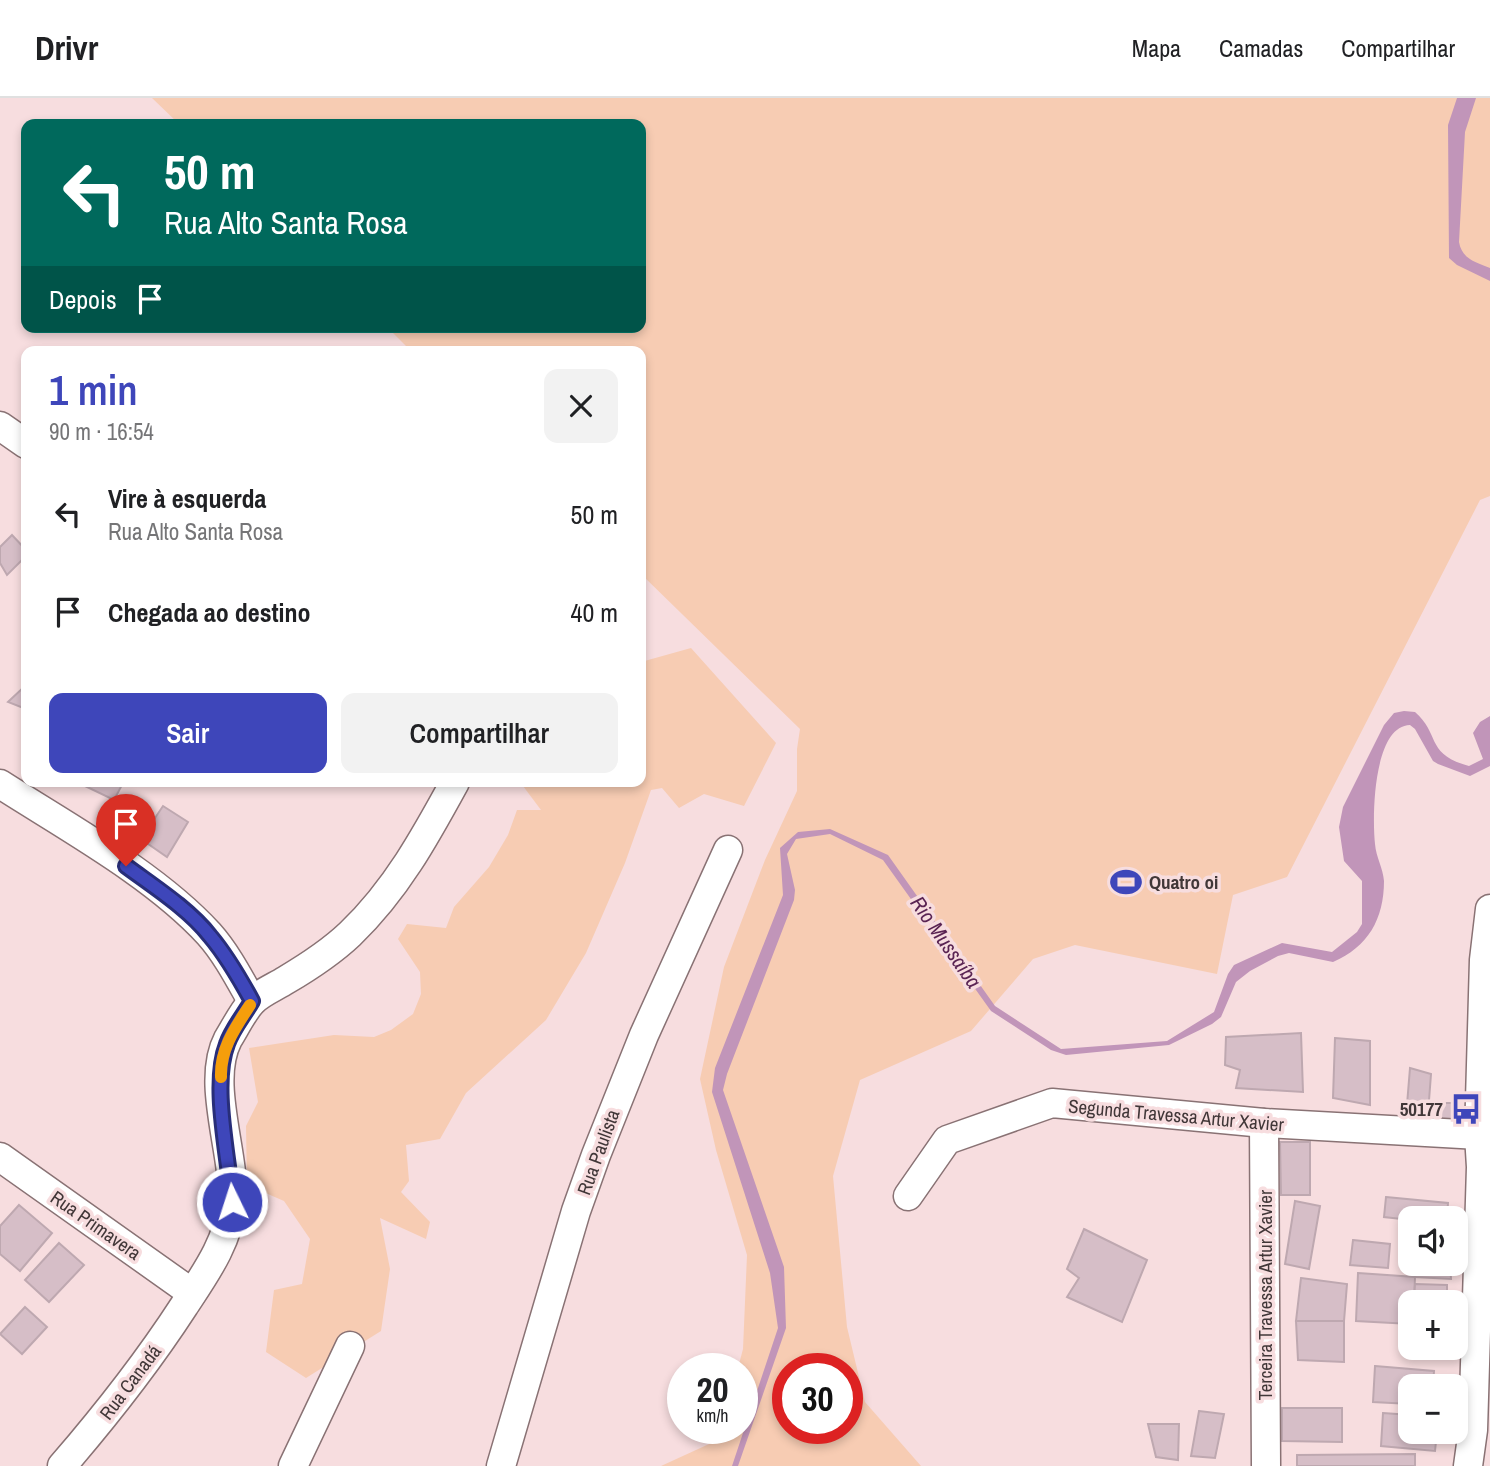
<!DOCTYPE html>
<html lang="pt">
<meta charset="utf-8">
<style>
:root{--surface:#fff;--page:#f2f2f2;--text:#202124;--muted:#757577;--line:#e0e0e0;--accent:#3e46ba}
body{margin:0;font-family:"Archivo Narrow",sans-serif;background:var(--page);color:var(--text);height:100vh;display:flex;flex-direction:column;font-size:26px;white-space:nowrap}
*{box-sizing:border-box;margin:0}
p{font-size:23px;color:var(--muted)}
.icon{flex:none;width:38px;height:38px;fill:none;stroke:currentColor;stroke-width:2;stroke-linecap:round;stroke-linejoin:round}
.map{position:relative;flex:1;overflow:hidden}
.details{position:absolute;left:21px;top:248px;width:625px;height:441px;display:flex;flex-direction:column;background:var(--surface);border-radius:14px;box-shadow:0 4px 10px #0003}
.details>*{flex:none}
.guide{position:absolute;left:21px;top:21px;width:625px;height:214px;border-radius:14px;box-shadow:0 4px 10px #0003;background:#00695c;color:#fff;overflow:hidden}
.fabs{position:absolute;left:1398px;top:1108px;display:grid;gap:14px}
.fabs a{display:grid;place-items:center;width:70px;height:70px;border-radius:14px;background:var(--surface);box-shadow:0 4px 10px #0003;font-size:35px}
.speed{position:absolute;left:667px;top:1255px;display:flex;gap:14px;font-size:35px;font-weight:700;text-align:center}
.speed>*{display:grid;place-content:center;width:91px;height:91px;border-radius:50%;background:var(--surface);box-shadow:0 4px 10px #0003;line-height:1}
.speed small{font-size:18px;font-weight:400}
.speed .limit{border:10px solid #d22;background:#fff;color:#111}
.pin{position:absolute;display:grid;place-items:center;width:60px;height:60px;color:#fff;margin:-72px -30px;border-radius:50% 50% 50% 0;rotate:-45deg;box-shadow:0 0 7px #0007}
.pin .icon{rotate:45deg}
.me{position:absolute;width:77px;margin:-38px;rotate:356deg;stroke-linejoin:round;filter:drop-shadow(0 0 5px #0008)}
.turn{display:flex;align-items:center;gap:24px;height:147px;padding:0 28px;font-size:32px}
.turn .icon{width:91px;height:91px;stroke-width:2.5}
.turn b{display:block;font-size:49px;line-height:60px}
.then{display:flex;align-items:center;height:66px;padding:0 28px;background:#0003;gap:14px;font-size:26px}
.round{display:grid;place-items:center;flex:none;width:74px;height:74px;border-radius:14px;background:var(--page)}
.head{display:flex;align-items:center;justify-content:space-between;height:119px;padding:0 28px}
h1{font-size:42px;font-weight:600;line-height:52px;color:var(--accent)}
.button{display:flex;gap:14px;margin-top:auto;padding:14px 28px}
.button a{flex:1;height:80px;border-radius:14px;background:var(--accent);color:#fff;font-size:28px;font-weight:600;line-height:80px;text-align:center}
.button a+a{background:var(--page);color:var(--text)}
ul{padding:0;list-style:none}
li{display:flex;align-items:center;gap:21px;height:98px;padding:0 28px}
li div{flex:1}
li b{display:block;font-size:26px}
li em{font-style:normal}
header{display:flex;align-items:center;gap:42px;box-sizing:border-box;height:98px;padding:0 35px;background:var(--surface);border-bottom:2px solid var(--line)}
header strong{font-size:33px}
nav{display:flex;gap:38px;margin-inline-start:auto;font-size:24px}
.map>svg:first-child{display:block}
</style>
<header>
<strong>Drivr</strong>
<nav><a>Mapa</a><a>Camadas</a><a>Compartilhar</a></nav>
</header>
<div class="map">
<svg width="1490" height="1368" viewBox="0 0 1490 1368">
<rect width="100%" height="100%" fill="#f7dddf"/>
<!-- green -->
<g fill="#f7ccb3" fill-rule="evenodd">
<path d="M152,0H1490V398L1480,402L1287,779L1233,797L1217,876L1075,847L1033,861L971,933L860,982L833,1078L847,1229L865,1304L921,1368H661L720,1341L723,1330H742V1270H738L743,1251L747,1157L716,1052L700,981L724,869L765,762L797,693V651L800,631L641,476L640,254H412L387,229H640V26H179ZM788,1270H847V1330H788Z"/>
<path d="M691,550L776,645L744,708L704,696L679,710L662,690L651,692L625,765L586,855L546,922L466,995L440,1041L406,1047L409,1083L401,1094L430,1124L426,1141L380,1120L390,1171L381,1233L306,1280L266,1254L274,1192L302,1186L310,1141L284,1103L247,1087L246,1028L258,1004L249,950L334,937L374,939L391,932L413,916L421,896L420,874L398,841L407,826L446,830L454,809L489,769L508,737L517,712H541L520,684H640L641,564Z"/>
</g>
<!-- water -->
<g fill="#c195b9">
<path d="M1457,0H1476L1465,34L1459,144C1462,161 1475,164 1490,170V183L1457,167L1449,160L1448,27Z"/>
<path d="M1404,613L1415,614C1441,637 1425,656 1469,668L1483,661L1473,635L1480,624L1490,618V668L1470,678L1438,666L1433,663L1415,631L1410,627C1373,628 1372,719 1375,746C1376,759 1383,770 1384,783C1384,821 1368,849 1333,864L1289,855L1278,858L1250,873L1236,884L1221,919L1212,926L1169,947L1066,957L1051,952L991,913L883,762L830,736L796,741L787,756L795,792L794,802L727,976L723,992L784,1169L786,1230L738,1368H732L778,1230L770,1175L712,994L715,970L783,797L780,750L798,734L830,731L888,757L995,908L1061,951L1167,943L1214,914L1228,876L1234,867L1282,845L1332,854L1357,834L1362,826V783L1344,763L1339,729L1343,709L1384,627L1394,615Z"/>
</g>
<!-- building -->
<g fill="#d6bec7" stroke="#bea8b0" stroke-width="2">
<path d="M12,437L26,452V458L7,477L0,465V449Z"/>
<path d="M26,587V611L8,604Z"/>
<path d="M85,684H122L123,685L114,702L83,687Z"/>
<path d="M163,708L188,724L167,759L141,741Z"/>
<path d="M1301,935L1303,994L1236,990L1240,972L1225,967L1226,939Z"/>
<path d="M1335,940L1370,943V1007L1333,1000Z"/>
<path d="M1410,970L1431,976L1427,1029L1406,1019Z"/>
<path d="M1440,1005H1454L1458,1033L1441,1028Z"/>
<path d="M1280,1044H1310V1097H1281Z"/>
<path d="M1386,1099L1448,1105L1447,1120H1410V1122L1384,1119Z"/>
<path d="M1295,1103L1320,1108L1309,1171L1285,1166Z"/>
<path d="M19,1107L52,1135L20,1173L0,1156V1128Z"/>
<path d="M1084,1131L1147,1162L1122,1224L1067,1199L1079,1180L1067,1171Z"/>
<path d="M1353,1142L1390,1146L1388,1170L1350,1167Z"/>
<path d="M59,1145L84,1167L49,1204L25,1182Z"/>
<path d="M1416,1166H1450L1451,1181L1415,1179Z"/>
<path d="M1358,1175L1415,1179L1414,1204H1410V1226L1356,1223Z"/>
<path d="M1301,1180L1347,1186L1344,1223H1296Z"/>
<path d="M1415,1186L1447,1187V1204H1414Z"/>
<path d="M25,1209L47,1229L22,1256L0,1236Z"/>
<path d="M1296,1223H1344V1264L1298,1262Z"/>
<path d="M1375,1268L1434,1273L1433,1288H1410V1306L1373,1304Z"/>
<path d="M1282,1310H1342V1344L1282,1343Z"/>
<path d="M1199,1313L1224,1316L1215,1360L1191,1358Z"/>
<path d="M1383,1315L1410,1317V1334H1437L1435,1353L1381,1348Z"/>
<path d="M1148,1326H1179L1178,1362L1156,1359Z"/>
<path d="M1415,1356V1368H1297V1357Z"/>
</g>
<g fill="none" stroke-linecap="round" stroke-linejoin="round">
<defs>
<g id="minor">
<path d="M0,328L26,346"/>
<path d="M0,686C67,729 155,777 209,836C226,855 239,880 252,903"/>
<path d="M1264,1025L1266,1368"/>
<path d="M0,1059L192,1195"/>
<path d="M908,1098L947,1042L1052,1005L1264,1025L1479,1037"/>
<path d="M62,1368C106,1317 147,1265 184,1208C205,1176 229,1143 232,1104C236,1056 205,985 228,941C235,930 242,915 251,905C258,896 275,889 286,882C308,869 331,854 350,836C396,792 425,739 455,684"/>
<path d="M293,1368L350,1248"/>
<path d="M501,1368L576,1113L596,1057L644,937L728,752"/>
<path d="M1468,1368L1473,1332L1481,1069L1479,1037L1484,862L1490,811"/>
</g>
</defs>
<!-- minor casing -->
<use href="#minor" stroke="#897274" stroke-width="31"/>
<!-- minor -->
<use href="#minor" stroke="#fff" stroke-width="28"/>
</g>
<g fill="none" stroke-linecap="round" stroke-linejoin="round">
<defs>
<path id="route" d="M126,768C153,788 189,811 210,838C227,858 240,881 252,903C244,917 232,931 227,946C211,987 229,1059 232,1104"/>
</defs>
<!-- route casing -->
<use href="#route" stroke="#282e79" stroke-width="18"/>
<!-- route -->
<use href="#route" stroke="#3e46ba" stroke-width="12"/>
<!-- slow -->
<path stroke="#f59e0b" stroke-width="12" d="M221,979C220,951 235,930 250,907"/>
</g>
<!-- icons -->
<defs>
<symbol id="stadium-bare" viewBox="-9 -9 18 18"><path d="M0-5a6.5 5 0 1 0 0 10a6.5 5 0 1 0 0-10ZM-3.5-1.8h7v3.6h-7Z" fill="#3e46ba" stroke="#f7dddf" stroke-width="2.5" paint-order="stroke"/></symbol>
<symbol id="bus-bare" viewBox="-9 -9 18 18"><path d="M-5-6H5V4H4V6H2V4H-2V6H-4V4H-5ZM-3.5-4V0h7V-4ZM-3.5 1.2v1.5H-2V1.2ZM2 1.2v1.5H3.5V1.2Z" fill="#3e46ba" stroke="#f7dddf" stroke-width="2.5" paint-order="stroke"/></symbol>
</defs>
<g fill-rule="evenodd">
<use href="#stadium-bare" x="1104" y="762" width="44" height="44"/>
<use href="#bus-bare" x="1444" y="989" width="44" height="44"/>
</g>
<g text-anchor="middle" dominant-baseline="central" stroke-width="7" stroke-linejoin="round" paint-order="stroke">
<!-- poi labels -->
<g font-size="19" font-weight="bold" fill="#413738" stroke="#f7dddf" text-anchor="start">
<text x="1149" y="784">Quatro oi</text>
<text x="1443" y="1011" text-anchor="end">50177</text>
</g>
<!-- street labels -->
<g font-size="19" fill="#413738" stroke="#f7dddf">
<text transform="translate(1176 1017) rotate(5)">Segunda Travessa Artur Xavier</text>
<text transform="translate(598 1054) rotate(-70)">Rua Paulista</text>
<text transform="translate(96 1127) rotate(35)">Rua Primavera</text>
<text transform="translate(1265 1197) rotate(-90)">Terceira Travessa Artur Xavier</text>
<text transform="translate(130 1284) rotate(-53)">Rua Canadá</text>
</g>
<!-- water labels -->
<g font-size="21" font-style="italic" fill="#5a2453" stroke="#f7dddf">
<text transform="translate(946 844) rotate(55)">Rio Mussaíba</text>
</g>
</g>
</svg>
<div class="fabs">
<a><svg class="icon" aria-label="sound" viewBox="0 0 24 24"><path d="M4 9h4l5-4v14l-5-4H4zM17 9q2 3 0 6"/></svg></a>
<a>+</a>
<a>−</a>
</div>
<div class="speed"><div>20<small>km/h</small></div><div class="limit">30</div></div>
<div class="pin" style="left:126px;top:768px;background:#d93025"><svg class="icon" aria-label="arrive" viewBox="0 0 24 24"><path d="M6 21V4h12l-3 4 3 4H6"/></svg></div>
<svg class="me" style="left:232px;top:1104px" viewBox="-20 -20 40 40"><circle r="17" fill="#3e46ba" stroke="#fff" stroke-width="3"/><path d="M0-11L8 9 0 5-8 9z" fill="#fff"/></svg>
<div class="guide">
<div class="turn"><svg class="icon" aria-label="left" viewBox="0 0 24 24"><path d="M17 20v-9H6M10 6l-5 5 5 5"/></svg><div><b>50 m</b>Rua Alto Santa Rosa</div></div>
<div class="then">Depois<svg class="icon" aria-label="arrive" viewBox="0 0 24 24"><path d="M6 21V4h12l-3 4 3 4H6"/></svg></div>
</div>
<section class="details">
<div class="head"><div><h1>1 min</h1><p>90 m · 16:54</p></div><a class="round"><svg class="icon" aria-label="close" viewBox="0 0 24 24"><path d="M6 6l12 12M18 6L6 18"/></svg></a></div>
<ul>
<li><svg class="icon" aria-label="left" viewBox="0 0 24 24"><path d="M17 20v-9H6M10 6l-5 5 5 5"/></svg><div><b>Vire à esquerda</b><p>Rua Alto Santa Rosa</p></div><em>50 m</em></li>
<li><svg class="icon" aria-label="arrive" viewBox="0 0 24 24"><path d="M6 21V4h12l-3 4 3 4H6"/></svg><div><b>Chegada ao destino</b></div><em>40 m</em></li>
</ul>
<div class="button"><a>Sair</a><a>Compartilhar</a></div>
</section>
</div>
